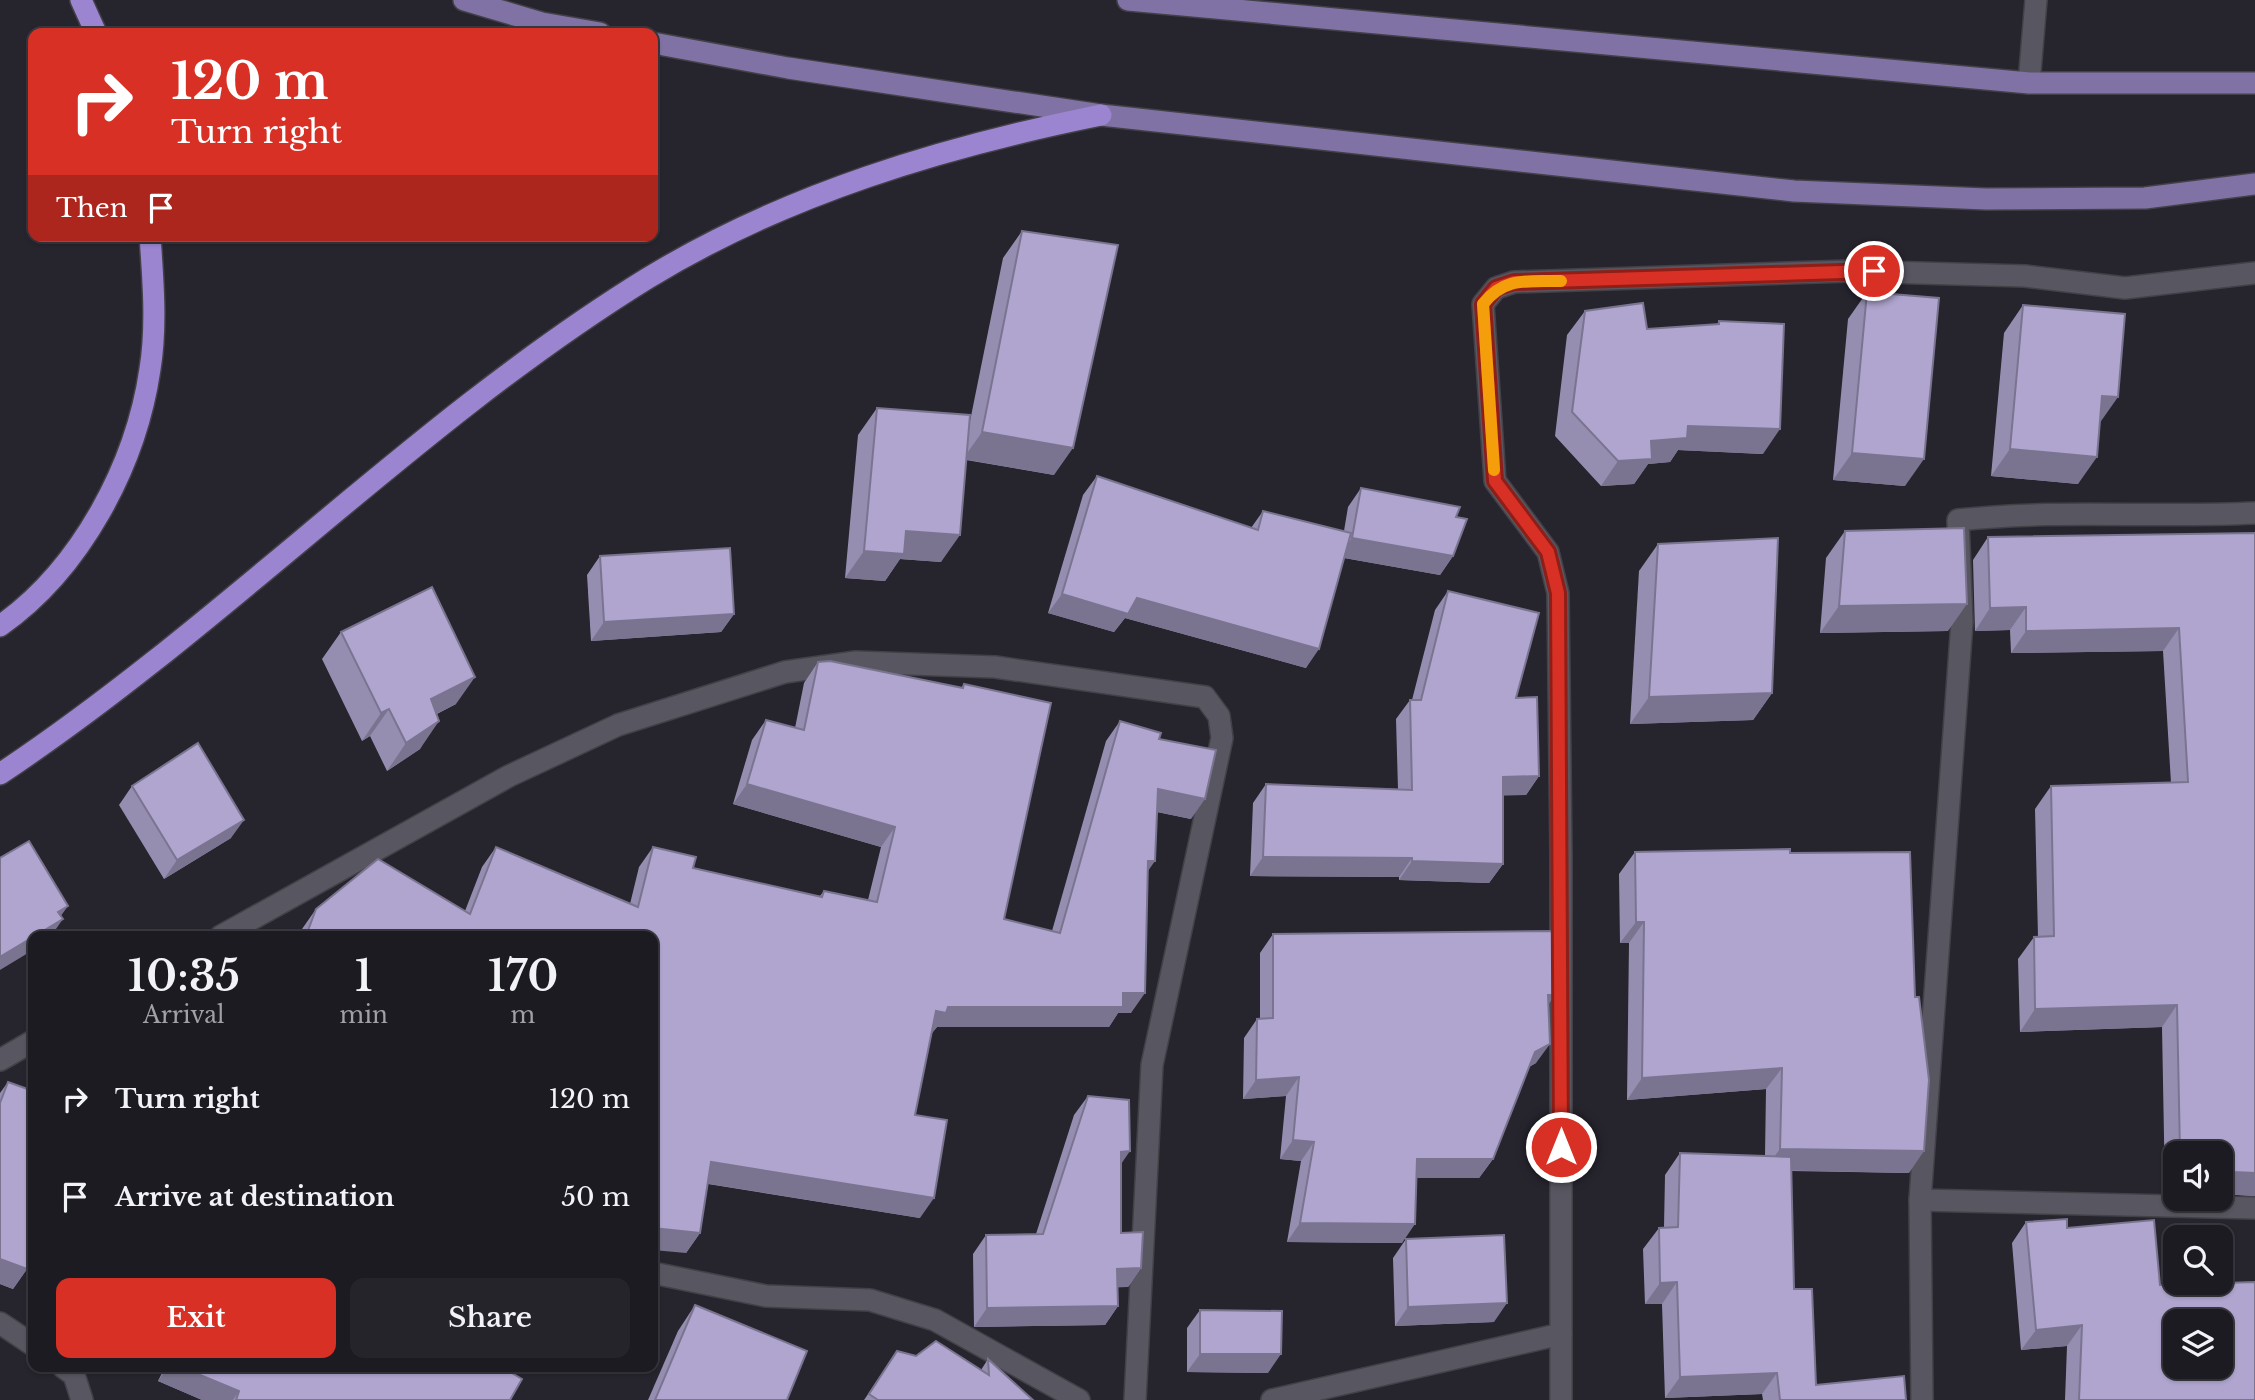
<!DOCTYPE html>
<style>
:root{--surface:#1c1b22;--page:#25242a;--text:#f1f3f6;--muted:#a0a1a5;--line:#3a3940;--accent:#d93025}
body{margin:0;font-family:"Libre Baskerville",serif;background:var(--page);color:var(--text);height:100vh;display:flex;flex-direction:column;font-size:26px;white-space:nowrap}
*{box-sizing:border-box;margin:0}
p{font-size:23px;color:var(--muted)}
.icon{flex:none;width:38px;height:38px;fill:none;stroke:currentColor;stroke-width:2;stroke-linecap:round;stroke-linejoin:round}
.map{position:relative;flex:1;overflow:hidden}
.panel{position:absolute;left:28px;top:931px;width:630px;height:441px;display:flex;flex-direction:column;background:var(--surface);border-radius:14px;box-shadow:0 2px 5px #0004,0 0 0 2px var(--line)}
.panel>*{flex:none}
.top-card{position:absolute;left:28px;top:28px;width:630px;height:214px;border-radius:14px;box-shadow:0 2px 5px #0004,0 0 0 2px var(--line);background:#d93025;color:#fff;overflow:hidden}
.controls{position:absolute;left:2163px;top:1141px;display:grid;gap:14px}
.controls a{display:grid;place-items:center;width:70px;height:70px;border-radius:14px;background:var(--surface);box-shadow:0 2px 5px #0004,0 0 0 2px var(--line);font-size:35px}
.pin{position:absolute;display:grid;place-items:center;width:60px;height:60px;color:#fff;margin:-30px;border:4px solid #fff;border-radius:50%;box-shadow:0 2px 7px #0007}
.me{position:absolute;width:77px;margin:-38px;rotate:0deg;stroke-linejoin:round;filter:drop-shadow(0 0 5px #0008)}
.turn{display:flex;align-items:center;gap:24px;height:147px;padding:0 28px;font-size:32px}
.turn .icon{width:91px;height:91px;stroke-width:2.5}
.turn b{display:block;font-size:49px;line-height:60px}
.then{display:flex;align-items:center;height:66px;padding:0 28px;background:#0003;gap:14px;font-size:26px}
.eta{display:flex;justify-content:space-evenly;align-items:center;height:119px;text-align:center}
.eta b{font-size:42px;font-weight:600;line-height:49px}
.primary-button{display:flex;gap:14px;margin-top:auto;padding:14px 28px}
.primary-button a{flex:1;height:80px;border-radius:14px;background:var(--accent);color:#fff;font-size:28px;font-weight:600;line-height:80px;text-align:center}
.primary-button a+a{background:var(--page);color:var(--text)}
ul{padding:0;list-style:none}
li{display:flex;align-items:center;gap:21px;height:98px;padding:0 28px}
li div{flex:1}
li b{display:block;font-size:26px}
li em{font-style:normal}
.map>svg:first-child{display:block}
</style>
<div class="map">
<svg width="2255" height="1400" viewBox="0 0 2255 1400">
<rect width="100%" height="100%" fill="#26242d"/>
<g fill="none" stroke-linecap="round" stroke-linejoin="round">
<defs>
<g id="minor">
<path d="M2029,83L2036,0"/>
<path d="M221,936L509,776L618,725L785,672L856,662L995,667L1205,697L1219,716L1222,738L1152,1065L1135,1400"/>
<path d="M0,1060L33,1041"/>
<path d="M1920,1200L2255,1208"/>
<path d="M653,1273L766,1296L870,1300L935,1320L1079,1400"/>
<path d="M0,1323L33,1345"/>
<path d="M63,1367L74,1375L82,1400"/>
<path d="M1272,1400L1561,1334"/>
<path d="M1561,1400V854L1558,593L1548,552L1495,481L1483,304L1496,288L1514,282L1849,271L2025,276L2125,288L2255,273"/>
<path d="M1922,1400L1920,1200L1962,622L1958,520C2056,509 2156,518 2255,513"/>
</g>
<g id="major">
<path d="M464,0L542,23L600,33"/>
<path d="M1128,0L2029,83H2255"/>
<path d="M653,43L788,68L1101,115L1794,191L1986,199L2145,198L2255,184"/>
</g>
<g id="highway">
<path d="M81,0L96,33"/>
<path d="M0,626C81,569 136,465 150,369C157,327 153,279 150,236"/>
<path d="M0,774C227,623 416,421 648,278C786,194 943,147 1101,115"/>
</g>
</defs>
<!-- minor casing -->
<use href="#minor" stroke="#434048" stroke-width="24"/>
<!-- major casing -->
<use href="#major" stroke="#434048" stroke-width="24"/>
<!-- highway casing -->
<use href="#highway" stroke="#434048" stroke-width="24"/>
<!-- minor -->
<use href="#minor" stroke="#585660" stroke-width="21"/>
<!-- major -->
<use href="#major" stroke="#8072a4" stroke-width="21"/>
<!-- highway -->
<use href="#highway" stroke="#9b85d1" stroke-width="21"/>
</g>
<!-- wall -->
<g fill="#968eb1">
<path d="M1022,231L1054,475L966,460L941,562L900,559L885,581L845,578L858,435L877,408L968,431L1003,258Z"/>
<path d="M1867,292L1905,486L1833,480L1848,319Z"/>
<path d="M2023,305L2100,423L2078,484L1991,476L2004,333Z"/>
<path d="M1585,311L1647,329L1717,324L1719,321L1763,454L1678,450L1670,462L1648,464L1634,484L1601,486L1555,436L1567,335Z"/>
<path d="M1097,476L1251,528L1263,511L1344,531L1348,507L1361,488L1456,517L1453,556L1440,575L1344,558L1306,668L1125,618L1114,632L1048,613L1083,495Z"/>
<path d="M1845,531L1948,631L1820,633L1826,558Z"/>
<path d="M2255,533V1196L2221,1194V1153H2175V1191L2165,1192L2162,1027L2020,1032L2018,959L2034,937H2038L2035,809L2051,786L2171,783L2163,651L2011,653L2010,630L1975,631L1973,560L1988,537Z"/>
<path d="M1658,544L1772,693L1753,720L1630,724L1639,571Z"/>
<path d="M600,556L734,614L721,632L591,641L587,575Z"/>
<path d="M1448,591L1516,698L1539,776L1526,795H1503V864L1489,883L1399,880V877L1250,876L1253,803L1266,784L1398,789L1396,719L1410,700H1412L1435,610Z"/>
<path d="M341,632L456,704L437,714L420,749L387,771L370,736L362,741L322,659Z"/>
<path d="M818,662L961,688L964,684L1004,919L1052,931L1106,741L1120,721L1159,739L1191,819L1157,812L1147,871L1131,1013H1118L1109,1027H937L932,1033L915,1115L920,1218L708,1184L700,1233L686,1253L653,936H300L302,929L316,909L465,911L482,867L496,847L630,904L639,867L653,847L693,868L819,897L824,891L868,900L881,847L733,804L752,740L766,720L795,728L804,683Z"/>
<path d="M132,786L231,838L164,879L119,805Z"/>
<path d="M1635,852L1790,853L1909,1173L1791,1171L1794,1289L1816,1385L1906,1400H1763L1762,1394L1665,1398L1662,1304H1645L1643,1249L1659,1228L1664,1227L1665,1175L1680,1153L1765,1156L1766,1089L1627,1100L1629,943H1620L1619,874Z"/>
<path d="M1273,934L1548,1005L1536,1063L1529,1067L1493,1159L1479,1178H1417L1402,1243L1287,1242L1301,1161L1280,1159L1286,1096L1243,1099L1244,1038L1257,1019H1260V953Z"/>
<path d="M8,1082L31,1258L27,1269L13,1289L0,1284V1093Z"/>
<path d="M1088,1096L1121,1165V1233L1141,1268L1128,1287H1118V1306L1105,1325L974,1327L973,1254L986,1235L1036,1234L1074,1115Z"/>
<path d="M2026,1222L2067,1228L2160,1285L2255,1400H2065L2067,1346L2021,1350L2012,1243Z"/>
<path d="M1406,1239L1494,1322L1395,1326L1393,1258Z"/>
<path d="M695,1305L787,1400H648L678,1331Z"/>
<path d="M1200,1310L1268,1373L1187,1372V1328Z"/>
<path d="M897,1351L981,1370L988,1359L1033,1400H864Z"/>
<path d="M165,1367H502L510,1400H202L158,1381Z"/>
</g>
<!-- shaded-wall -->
<g fill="#7a7490">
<path d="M2102,396L2118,397L2099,424Z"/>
<path d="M1688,426L1780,429L1763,454L1678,450L1670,462L1648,464L1634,484L1601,486L1618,461L1651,441Z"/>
<path d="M982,432L1073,448L1054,475L963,459Z"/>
<path d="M2010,449L2097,457L2078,484L1991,476Z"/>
<path d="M1852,453L1924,459L1905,486L1833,480Z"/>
<path d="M906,531L960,535L941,562L900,559L885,581L845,578L864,551Z"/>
<path d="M1352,538L1453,556L1440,575L1339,557Z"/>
<path d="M1062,594L1137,598L1319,649L1306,668L1125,618L1114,632L1048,613Z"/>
<path d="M1967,604L1948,631L1820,633L1839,606Z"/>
<path d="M2026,607L2010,630L1975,631L1990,608Z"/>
<path d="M734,614L721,632L591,641L604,622Z"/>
<path d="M2179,628L2163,651L2011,653L2026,631Z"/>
<path d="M475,677L456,704L412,726L431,699Z"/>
<path d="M1772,693L1753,720L1630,724L1649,697Z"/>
<path d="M389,709L370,736L362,741L381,713Z"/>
<path d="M439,721L420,749L387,771L406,743Z"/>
<path d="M1539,776L1526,795L1490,796L1503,777Z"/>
<path d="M747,784L895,827L881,847L733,804Z"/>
<path d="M1158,789L1205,799L1191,819L1143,809Z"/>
<path d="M244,820L231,838L164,879L177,860Z"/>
<path d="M1263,857L1412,858L1399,877L1250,876Z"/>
<path d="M1148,861H1155L1141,881Z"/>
<path d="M1412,861L1503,864L1489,883L1399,880Z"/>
<path d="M68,906L55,924L63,919L51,936H34L58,912Z"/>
<path d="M1636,922H1644L1629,943H1620Z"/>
<path d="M33,937V950L0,970V957Z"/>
<path d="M1123,993H1145L1131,1013H1118L1109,1027H937L932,1033L922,1031L936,1011L948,1007Z"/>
<path d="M1548,995H1555L1542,1014Z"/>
<path d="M2177,1005L2162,1027L2020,1032L2035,1009Z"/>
<path d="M1550,1044L1536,1063L1521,1071L1535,1052Z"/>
<path d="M1782,1068L1766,1089L1627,1100L1642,1078Z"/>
<path d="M1299,1077L1286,1096L1243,1099L1256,1080Z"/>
<path d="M1293,1140L1314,1142L1301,1161L1280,1159Z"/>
<path d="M1780,1149L1924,1151L1909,1173L1764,1170Z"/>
<path d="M1130,1151L1117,1170L1121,1152Z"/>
<path d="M1417,1159H1493L1479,1178H1404Z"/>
<path d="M711,1162L934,1198L920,1218L697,1182Z"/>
<path d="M2221,1168H2234L2221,1186Z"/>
<path d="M2234,1172L2255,1173V1196L2221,1194V1190Z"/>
<path d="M2175,1177V1191L2165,1192Z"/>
<path d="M1300,1223L1415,1224L1402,1243L1287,1242Z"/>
<path d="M653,1228L700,1233L686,1253L653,1250Z"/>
<path d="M0,1259L27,1269L13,1289L0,1284Z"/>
<path d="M1141,1268L1128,1287L1104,1288L1117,1269Z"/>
<path d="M1677,1282L1662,1304H1645L1660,1283Z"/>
<path d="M1507,1303L1494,1322L1395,1326L1408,1307Z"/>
<path d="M1118,1306L1105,1325L974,1327L987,1308Z"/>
<path d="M2082,1325L2067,1346L2021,1350L2036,1330Z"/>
<path d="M1200,1354H1281L1268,1373L1187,1372Z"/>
<path d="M168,1367H181L239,1391L233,1400H202L158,1381Z"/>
<path d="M1777,1373L1762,1394L1665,1398L1680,1377Z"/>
</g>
<!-- building -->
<g fill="#afa5ce" stroke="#7a7490" stroke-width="2" fill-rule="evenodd">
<path d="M1022,231L1118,245L1073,448L982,432Z"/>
<path d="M1867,292L1939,298L1924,459L1852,453Z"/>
<path d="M1643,303L1647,329L1719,324V321L1784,324L1780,429L1688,426L1687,438L1651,441L1652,459L1618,461L1572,412L1585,311Z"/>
<path d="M2023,305L2125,314L2118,397L2102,396L2097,457L2010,449Z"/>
<path d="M877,408L970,415L960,535L906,531L904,554L864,551Z"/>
<path d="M1097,476L1258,530L1263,511L1351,533L1319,649L1137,598L1128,614L1062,594Z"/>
<path d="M1361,488L1460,507L1456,517L1467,519L1453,556L1352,538Z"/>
<path d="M1964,528L1967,604L1839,606L1845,531Z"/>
<path d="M2255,533V1173L2234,1172V1168H2221V1153H2180L2177,1005L2035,1009L2034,937L2054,936L2051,786L2188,782L2179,628L2026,631V607L1990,608L1988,537Z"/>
<path d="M1778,538L1772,693L1649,697L1658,544Z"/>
<path d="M730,548L734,614L604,622L600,556Z"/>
<path d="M432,587L475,677L431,699L439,721L406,743L389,709L381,713L341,632Z"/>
<path d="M1448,591L1539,613L1516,698L1537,697L1539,776L1503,777V864L1412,861V858L1263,857L1266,784L1412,790L1410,700H1421Z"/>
<path d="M830,661L963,688L964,684L1051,703L1004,919L1060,933L1120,721L1161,733L1159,739L1216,750L1205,799L1158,789L1155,861H1148L1145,993H1123V1007H948L946,1013L936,1011L915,1115L947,1120L934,1198L711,1162L700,1233L653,1228V936H306L316,909L378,859L470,914L496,847L638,907L653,847L696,857L693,868L822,897L824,891L877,902L895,827L747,784L766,720L804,730L818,662Z"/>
<path d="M198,743L244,820L177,860L132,786Z"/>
<path d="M29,841L68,906L58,912L63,919L0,957V858Z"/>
<path d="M1790,849V853L1910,852L1915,997H1919L1929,1080L1924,1151L1780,1149L1782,1068L1642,1078L1644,922H1636L1635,852Z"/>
<path d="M1559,931L1555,995H1548L1550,1044L1535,1052L1493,1159H1417L1415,1224L1300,1223L1314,1142L1293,1140L1299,1077L1256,1080L1257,1019L1273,1018V934Z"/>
<path d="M8,1082L33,1091V1253L27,1269L0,1259V1103Z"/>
<path d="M1088,1096L1129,1100L1130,1151L1121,1152V1233L1143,1232L1141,1268L1117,1269L1118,1306L987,1308L986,1235L1043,1234Z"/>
<path d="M1680,1153L1791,1157L1794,1289H1812L1816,1385L1904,1376L1906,1400H1780L1777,1373L1680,1377L1677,1282L1660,1283L1659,1228L1678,1227Z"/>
<path d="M2067,1219V1228L2154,1220L2160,1285L2255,1282V1400H2079L2082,1325L2036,1330L2026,1222ZM2175,1321H2221V1367H2175Z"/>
<path d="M1504,1235L1507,1303L1408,1307L1406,1239Z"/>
<path d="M695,1305L807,1351L787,1400H655Z"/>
<path d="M1200,1310L1282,1311L1281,1354H1200Z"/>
<path d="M936,1341L989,1375L988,1359L1033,1400H878L869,1394L897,1351L916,1356Z"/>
<path d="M181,1367H502L522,1379L510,1400H236L239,1391Z"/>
</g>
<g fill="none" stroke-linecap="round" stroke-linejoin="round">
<defs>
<path id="route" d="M1561,1147L1558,593L1548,552L1495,481L1483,304L1496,288L1514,282L1874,271"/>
</defs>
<!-- route casing -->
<use href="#route" stroke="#8d1f18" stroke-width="18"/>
<!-- route -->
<use href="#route" stroke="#d93025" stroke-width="12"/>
<!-- slow -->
<path stroke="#f59e0b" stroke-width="12" d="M1494,470L1483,304C1505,276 1528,282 1561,281"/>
</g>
</svg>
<div class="controls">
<a><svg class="icon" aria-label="sound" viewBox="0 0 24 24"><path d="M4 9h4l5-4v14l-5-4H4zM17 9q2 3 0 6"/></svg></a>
<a><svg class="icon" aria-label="search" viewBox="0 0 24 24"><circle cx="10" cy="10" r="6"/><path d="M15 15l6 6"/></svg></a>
<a><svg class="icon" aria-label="layers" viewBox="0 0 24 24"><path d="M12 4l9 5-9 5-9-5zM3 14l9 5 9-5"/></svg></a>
</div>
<div class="pin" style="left:1874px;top:271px;background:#d93025"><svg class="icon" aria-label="arrive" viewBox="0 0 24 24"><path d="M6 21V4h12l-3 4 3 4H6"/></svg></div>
<svg class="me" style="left:1561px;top:1147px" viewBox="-20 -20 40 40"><circle r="17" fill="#d93025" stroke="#fff" stroke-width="3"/><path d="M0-11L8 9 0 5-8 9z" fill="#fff"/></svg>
<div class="top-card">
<div class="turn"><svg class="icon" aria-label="right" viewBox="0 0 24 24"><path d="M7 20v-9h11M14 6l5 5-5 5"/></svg><div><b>120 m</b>Turn right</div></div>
<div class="then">Then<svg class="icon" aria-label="arrive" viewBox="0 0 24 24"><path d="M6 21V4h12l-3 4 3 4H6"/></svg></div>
</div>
<section class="panel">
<div class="eta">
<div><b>10:35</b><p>Arrival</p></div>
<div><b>1</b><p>min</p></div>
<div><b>170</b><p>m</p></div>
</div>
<ul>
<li><svg class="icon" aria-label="right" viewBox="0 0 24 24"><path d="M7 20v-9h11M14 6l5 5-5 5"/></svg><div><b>Turn right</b></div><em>120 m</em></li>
<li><svg class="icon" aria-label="arrive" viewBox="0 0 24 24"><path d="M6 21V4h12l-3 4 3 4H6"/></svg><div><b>Arrive at destination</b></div><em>50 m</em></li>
</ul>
<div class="primary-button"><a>Exit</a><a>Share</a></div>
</section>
</div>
